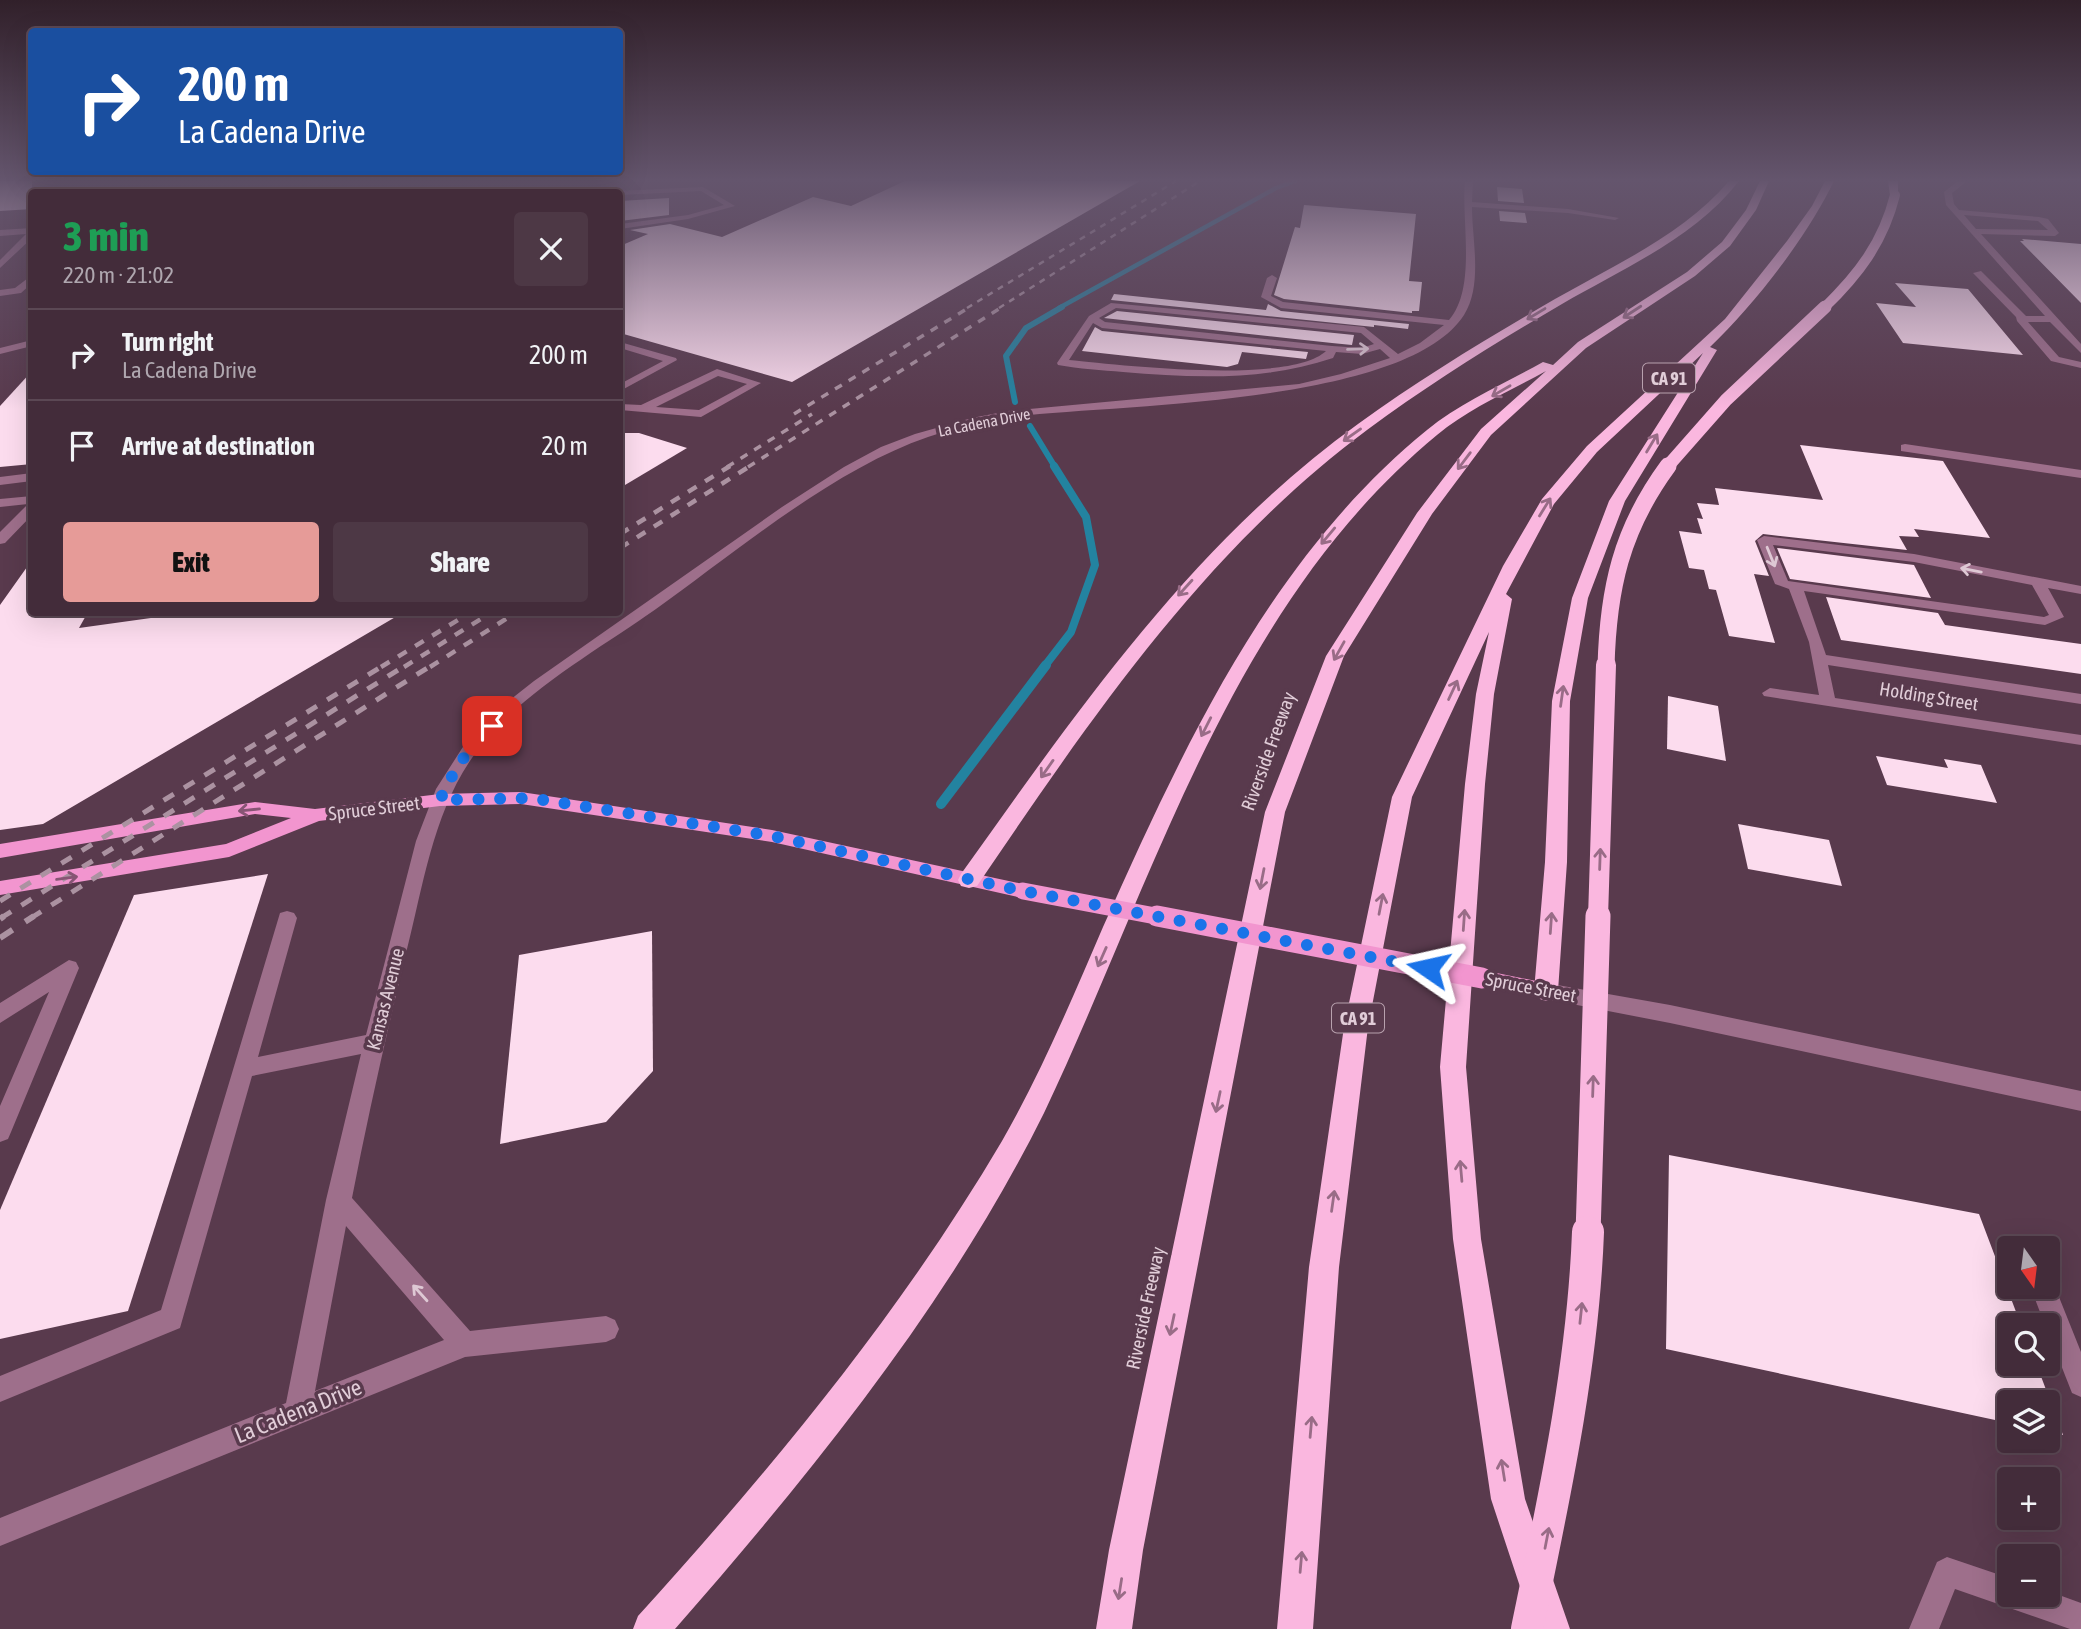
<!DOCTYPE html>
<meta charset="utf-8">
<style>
:root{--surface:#432c3a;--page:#4d3845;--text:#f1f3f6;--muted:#afa7af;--line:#5b4854;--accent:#e69b98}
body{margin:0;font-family:"Asap Condensed",sans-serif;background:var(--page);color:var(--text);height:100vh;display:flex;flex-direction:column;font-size:26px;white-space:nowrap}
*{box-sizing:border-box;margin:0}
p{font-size:23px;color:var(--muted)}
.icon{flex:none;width:38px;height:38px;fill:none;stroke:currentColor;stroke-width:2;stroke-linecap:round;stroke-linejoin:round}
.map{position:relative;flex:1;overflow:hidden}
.drawer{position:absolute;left:28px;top:189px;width:595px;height:427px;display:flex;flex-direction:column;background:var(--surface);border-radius:7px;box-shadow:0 7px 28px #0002,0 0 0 2px var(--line)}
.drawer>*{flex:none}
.guide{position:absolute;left:28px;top:28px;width:595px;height:147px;border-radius:7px;box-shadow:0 7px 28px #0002,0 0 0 2px var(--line);background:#1a4fa0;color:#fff;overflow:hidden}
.needle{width:46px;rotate:166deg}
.controls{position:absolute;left:1997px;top:1236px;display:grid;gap:14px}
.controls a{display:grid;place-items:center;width:63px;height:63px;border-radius:7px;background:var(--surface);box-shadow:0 7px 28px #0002,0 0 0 2px var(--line);font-size:35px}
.pin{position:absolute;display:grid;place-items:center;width:60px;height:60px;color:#fff;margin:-30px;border-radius:14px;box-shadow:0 4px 10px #0006}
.me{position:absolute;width:77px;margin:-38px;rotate:281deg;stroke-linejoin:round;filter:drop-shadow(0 0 5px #0008)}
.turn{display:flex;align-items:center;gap:24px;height:147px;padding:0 35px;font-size:32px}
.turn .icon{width:91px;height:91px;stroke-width:2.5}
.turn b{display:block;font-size:49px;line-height:60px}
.round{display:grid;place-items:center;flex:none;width:74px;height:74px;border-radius:7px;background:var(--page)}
.summary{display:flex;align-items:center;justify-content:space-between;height:119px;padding:0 35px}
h1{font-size:42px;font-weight:800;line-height:52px;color:#1e9e55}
.primary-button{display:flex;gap:14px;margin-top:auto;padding:14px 35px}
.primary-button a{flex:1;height:80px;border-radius:7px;background:var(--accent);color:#111;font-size:28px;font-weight:800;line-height:80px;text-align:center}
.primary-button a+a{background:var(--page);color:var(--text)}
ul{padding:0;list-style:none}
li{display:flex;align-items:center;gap:21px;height:91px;padding:0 35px;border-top:2px solid var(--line)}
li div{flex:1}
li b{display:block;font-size:26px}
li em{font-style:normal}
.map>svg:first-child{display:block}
</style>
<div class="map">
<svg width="2081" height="1629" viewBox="0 0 2081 1629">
<rect width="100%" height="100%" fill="#593a4d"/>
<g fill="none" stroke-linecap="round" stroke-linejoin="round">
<!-- stream-far3 -->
<path stroke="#2383a0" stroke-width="4.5" d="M1059,308L1276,188L1295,181"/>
<!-- stream-far2 -->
<g stroke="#2383a0" stroke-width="6">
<path d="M1015,402L1006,356L1026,328L1062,307"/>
<path d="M1030,426L1055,467"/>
</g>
<!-- stream-far1 -->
<path stroke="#2383a0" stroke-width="8" d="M1044,667L1071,632L1095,565L1086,517L1054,466"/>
<!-- stream -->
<path stroke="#2383a0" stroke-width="10" d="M941,804L1046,665"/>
</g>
<!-- building -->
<g fill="#fcdcee">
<path d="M0,181H32V209L0,211Z"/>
<path d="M905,181H1140L792,382L620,333V246L648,234L630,230L670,224L722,237L813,197L851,206Z"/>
<path d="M1497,187L1522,189L1524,203L1498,201Z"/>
<path d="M669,198V215L620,221V201Z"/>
<path d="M1304,205L1416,214L1409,281L1422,282L1419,311H1412V313L1284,299L1274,295L1295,227L1300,228Z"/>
<path d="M1499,211L1525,213L1527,223L1500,221Z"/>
<path d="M2022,239L2081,244V303L2020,241H2024Z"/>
<path d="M1895,283L1968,289L2023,355L1903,343L1876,303L1916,307Z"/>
<path d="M1114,294L1266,310L1268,304L1281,311L1409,324L1408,329L1374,325V327L1111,300Z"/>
<path d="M1117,311L1354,335L1352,345L1332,343L1104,318Z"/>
<path d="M1095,327L1102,331L1308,352L1306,359L1242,352L1238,364L1227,367L1082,351Z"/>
<path d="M32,371V464L0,467V406Z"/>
<path d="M620,433H639L687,448L620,488Z"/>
<path d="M1800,445L1943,461L1990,538L1914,529L1919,537L1899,536L1907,550L1763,534L1755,541L1769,576L1754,574L1775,643L1729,636L1716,590L1709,589L1704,570L1689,568L1679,531L1702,534L1697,518L1703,519L1697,503L1719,505L1715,488L1823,500Z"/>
<path d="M1777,548L1914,565L1931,598L1790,579Z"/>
<path d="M32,560V612H88L79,628L194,612H404L43,824L0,830V605Z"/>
<path d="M1826,597L1938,613L1945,625L2081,644V674L1841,640Z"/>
<path d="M1668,696L1718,706L1726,761L1667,749Z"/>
<path d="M1876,756L1948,768L1944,759L1981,765L1997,803L1887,785Z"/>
<path d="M1738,824L1829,840L1842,886L1748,869Z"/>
<path d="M268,874L128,1311L0,1339V1210L134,895Z"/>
<path d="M652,931L653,1071L606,1122L500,1144L519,955Z"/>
<path d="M1669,1155L1979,1214L2021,1325H2009V1363H2036L2063,1435L2048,1431V1402H2009V1423L1666,1349Z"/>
</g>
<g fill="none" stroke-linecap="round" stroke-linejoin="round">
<!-- minor -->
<g fill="#9e6f8b" fill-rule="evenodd">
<path d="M1465,181H1473L1472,202L1568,209L1619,218L1615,220L1568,213L1472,207C1472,240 1483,285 1464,315C1405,406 1115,404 1010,417C983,421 955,428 928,437C834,469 737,551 656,609C598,650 520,693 477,751C434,808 424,882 407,949C387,1032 368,1115 352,1198L470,1331L606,1316L615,1320L619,1329L615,1338L606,1342L465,1357L0,1546V1518L286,1403L326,1200L361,1054L252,1076L180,1328L0,1402V1376L161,1310L280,913L287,911L294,913L297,918L258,1057L366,1035L416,841L436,789L468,739L492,714L534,681L782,507L844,467L881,447L915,434L972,418L1008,411L1299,384L1341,374L1390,358L1380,349L1362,354L1336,352L1333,358C1264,381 1195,378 1123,372C1102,370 1079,369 1058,365L1057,363L1089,316L1111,303L1364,327L1398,354L1420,343L1444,325L1281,308L1261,297L1267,278L1272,275L1277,278L1271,296L1283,302L1449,320C1477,288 1461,220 1465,181ZM1116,308L1361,333L1374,344L1362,348L1332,346L1105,322L1099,318ZM1093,323L1102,328L1326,351C1290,385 1120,365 1069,360ZM346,1226L444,1340L315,1391Z"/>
<path d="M1958,181H1967L1952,193L1954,204L1959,210L2039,217L2048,219L2059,233L2055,236L1981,234L2081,344V353L2050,322H2028L2059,357L2081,362V368L2051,361L2017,321L2016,317L1973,273L1981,271L2026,316H2045L1946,205L1944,192ZM1964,215L2038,221L2048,230L1976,229Z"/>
<path d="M703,187L735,206L688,219L620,229V224L688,215L724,205L701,191L620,195L617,191Z"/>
<path d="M32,228V238L0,268V260L26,234L0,236V230Z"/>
<path d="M32,275V283L21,293L0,296V290L15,288Z"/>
<path d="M32,340V346L0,354V348Z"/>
<path d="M620,342L676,358L677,360L620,391V384L663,361L620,348Z"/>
<path d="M717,369L761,383L701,417L620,410V404L641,405ZM718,376L747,384L699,410L656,407Z"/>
<path d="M1905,444L2081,470V478L1901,451V445Z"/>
<path d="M32,473V481L0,485V477Z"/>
<path d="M32,496V515L5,543L0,544V532L28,504L0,507V499Z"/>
<path d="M1764,536L1914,554L2081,586V594L2048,588L2064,617L2045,625L1804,591L1826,655L2081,694V704L1828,665L1835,698L2081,735V745L1764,696L1762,693L1770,688L1819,695L1809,642L1789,589L1775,584L1757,540ZM1773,545L1914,562L2032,585L2049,615L2044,617L1788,581Z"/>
<path d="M69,960L76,962L79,968L11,1132L8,1139L0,1142V1106L49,992L0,1023V1003Z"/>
<path d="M1546,983L1670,1005L2081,1091V1111L1670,1023L1546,999L1539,997L1536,991L1539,985Z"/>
<path d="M2026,1234L2035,1238L2039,1248H2015L2017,1238Z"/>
<path d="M2048,1276L2051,1277L2081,1352V1397L2072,1393L2048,1332V1325H2045L2030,1286H2048Z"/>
<path d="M1947,1557L2009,1578V1594H2048V1591L2081,1603V1629H2070L1955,1589L1939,1629H1909L1937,1562Z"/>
</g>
<!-- major -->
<g fill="#f295cf" fill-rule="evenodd">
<path d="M521,792L772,830L1023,884L1030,886L1032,891L1030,896L1023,898L772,842L521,804L440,806L319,821L229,857L0,895V881L226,844L291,818L255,814L0,858V844L255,802L315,809L440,794Z"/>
<path d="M1482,970L1546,983L1553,985L1556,991L1553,997L1546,999L1482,986L1475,984L1472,978L1475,972Z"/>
</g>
<!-- highway -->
<g fill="#fab7df" fill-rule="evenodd">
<path d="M1729,181H1739C1695,238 1622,269 1562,304C1495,343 1429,384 1367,430C1203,552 1090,720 977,886L969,888L961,886L958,880L961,874C1078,710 1193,543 1358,424C1421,378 1488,338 1555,299C1615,265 1684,234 1729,181Z"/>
<path d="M1760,181H1769L1756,210L1730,246L1695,276L1586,348L1491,435L1432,514L1344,656L1285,812L1143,1550L1132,1629H1096L1109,1550L1265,812L1326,656L1417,513L1481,429L1546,371C1510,391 1469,408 1437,435C1230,606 1155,879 1044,1113C950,1302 814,1470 675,1629H633L638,1616C772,1468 900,1314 1002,1141C1041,1073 1072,999 1103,927C1184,746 1270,558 1427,430C1461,402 1504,384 1543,362L1553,365L1578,342L1687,272L1722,242L1746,210Z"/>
<path d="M1825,181H1834C1807,237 1755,304 1710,347L1717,350L1625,501L1588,598L1570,701L1567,862L1558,991L1555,998L1546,1001L1537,998L1534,991L1545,862L1552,701L1572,598L1609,501L1703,353L1597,452L1554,504L1506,594L1512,599L1494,694L1485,784L1466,1067L1481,1239L1525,1499L1570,1629H1534L1491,1499L1453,1239L1440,1067L1465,784L1476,694L1489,632L1412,797L1368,1027L1339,1267L1313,1629H1277L1309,1267L1344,1027L1392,797L1503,566L1542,499L1587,446L1725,319L1787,241L1812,206Z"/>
<path d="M1888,181H1898V197L1890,195Z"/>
</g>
<!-- rail-far4 -->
<g stroke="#ab92a1" stroke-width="2.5" stroke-dasharray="6 6" stroke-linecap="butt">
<path d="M967,308L1176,181"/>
<path d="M999,308L1200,181"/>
</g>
<!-- rail-far3 -->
<g stroke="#ab92a1" stroke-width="3.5" stroke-dasharray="8 8" stroke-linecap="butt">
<path d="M794,414L970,307"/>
<path d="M727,467L812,414"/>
<path d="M748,467L1002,307"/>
</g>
<!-- rail-far2 -->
<g stroke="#ab92a1" stroke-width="4.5" stroke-dasharray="10 10" stroke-linecap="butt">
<path d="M620,534L730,466"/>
<path d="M620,548L750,466"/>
<path d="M381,667L471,612"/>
<path d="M404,667L492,612"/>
<path d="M430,667L517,612"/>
</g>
<!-- rail-far1 -->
<g stroke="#ab92a1" stroke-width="5" stroke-dasharray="12 12" stroke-linecap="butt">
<path d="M0,901L384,665"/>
<path d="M1,918L406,665"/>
<path d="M31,918L432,665"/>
</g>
<!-- rail -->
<g stroke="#ab92a1" stroke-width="6" stroke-dasharray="15 15" stroke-linecap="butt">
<path d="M0,919L4,916"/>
<path d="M0,938L34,916"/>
</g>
<!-- major-bridge-far1 -->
<path stroke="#f295cf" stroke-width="17" d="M1023,891L1166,918"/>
<!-- major-bridge -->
<path stroke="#f295cf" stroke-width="21" d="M1157,916L1482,978"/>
<!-- highway-bridge-far5 -->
<path stroke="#fab7df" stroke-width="10" d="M1824,308C1858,275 1883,243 1895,195"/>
<!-- highway-bridge-far4 -->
<path stroke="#fab7df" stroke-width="13" d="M1667,467L1726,400L1825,307"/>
<!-- highway-bridge-far3 -->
<path stroke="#fab7df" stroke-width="17" d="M1606,667C1608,589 1621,530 1668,466"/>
<!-- highway-bridge-far2 -->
<path stroke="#fab7df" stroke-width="20" d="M1598,918L1606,665"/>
<!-- highway-bridge-far1 -->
<path stroke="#fab7df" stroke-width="25" d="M1588,1234L1598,916"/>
<!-- highway-bridge -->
<path stroke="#fab7df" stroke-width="32" d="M1527,1629C1554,1498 1583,1366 1588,1232"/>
</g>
<!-- one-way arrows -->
<defs><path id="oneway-shaft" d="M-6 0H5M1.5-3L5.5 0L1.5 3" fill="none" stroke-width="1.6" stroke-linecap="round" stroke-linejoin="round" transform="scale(1.75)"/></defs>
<g stroke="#996c87">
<use href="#oneway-shaft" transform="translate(1632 312) rotate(147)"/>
<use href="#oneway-shaft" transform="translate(1536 314) rotate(149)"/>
<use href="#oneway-shaft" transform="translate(1501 391) rotate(150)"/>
<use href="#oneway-shaft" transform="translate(1352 435) rotate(145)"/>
<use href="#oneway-shaft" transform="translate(1652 443) rotate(-59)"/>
<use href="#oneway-shaft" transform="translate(1464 461) rotate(127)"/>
<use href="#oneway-shaft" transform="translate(1545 507) rotate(-58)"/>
<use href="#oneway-shaft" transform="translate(1328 536) rotate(130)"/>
<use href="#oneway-shaft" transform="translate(1185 588) rotate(132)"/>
<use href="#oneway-shaft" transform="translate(1339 651) rotate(119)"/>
<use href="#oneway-shaft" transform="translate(1453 690) rotate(-65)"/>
<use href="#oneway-shaft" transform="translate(1562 696) rotate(-82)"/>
<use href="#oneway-shaft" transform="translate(1206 727) rotate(117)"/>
<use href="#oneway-shaft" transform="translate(1047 769) rotate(125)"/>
<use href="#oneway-shaft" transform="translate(1600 859) rotate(-88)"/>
<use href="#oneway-shaft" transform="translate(1262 879) rotate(101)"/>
<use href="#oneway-shaft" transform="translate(1381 904) rotate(-79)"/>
<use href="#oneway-shaft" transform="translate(1464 920) rotate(-86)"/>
<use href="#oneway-shaft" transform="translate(1551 923) rotate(-86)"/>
<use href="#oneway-shaft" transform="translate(1102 957) rotate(114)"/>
<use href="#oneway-shaft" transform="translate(1593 1086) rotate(-88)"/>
<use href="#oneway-shaft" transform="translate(1218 1102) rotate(102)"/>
<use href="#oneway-shaft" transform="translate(1461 1171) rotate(-95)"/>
<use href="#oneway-shaft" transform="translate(1333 1201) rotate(-82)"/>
<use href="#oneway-shaft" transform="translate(1581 1313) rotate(-84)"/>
<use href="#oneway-shaft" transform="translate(1172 1325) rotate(102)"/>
<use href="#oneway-shaft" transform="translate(1311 1427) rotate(-85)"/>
<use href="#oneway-shaft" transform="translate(1503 1470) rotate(-99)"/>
<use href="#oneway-shaft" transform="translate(1547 1538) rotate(-79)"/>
<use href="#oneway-shaft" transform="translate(1301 1562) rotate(-85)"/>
<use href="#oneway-shaft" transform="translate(1120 1589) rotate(99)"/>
</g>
<g stroke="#dec8d4">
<use href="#oneway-shaft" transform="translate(1358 349) rotate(-2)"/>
<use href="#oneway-shaft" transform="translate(1771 557) rotate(68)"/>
<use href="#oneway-shaft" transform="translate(1971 570) rotate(-169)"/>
<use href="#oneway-shaft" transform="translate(420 1293) rotate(-132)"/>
</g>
<g stroke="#875574">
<use href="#oneway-shaft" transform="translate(249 810) rotate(174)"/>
<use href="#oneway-shaft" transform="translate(67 878) rotate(-8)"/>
</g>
<!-- sky -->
<linearGradient id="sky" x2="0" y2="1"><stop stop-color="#31202a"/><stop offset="0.44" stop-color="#64556d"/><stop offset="1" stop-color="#64556d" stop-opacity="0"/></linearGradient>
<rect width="2081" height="409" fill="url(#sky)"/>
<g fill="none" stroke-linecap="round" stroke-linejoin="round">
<!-- route -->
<path stroke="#1a73e8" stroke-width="12" stroke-dasharray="0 21.6" d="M492,726C469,747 453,771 440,800L531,798L772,836L1023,891L1428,968"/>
</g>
<g text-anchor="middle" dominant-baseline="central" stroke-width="7" stroke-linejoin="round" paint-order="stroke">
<!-- far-street labels -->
<g font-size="16" fill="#e1cdd8" stroke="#593a4d">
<text transform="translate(984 422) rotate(-11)">La Cadena Drive</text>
</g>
<!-- shield labels -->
<g fill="#593a4d" stroke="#b8a1ae" stroke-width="2">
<rect x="1643" y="363.5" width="52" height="29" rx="5"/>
<rect x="1332" y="1003.5" width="52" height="29" rx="5"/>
</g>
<g font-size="18" font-weight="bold" fill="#e1cdd8">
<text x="1669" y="378">CA 91</text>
<text x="1358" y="1018">CA 91</text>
</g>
<!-- street labels -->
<g font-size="19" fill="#e1cdd8" stroke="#593a4d">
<text transform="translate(1929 696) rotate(9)">Holding Street</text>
<text transform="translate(1268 751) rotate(-70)">Riverside Freeway</text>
<text transform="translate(374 808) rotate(-7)">Spruce Street</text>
<text transform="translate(1531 987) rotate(11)">Spruce Street</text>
<text transform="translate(385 999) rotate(-76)">Kansas Avenue</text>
<text transform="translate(1145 1308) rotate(-78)">Riverside Freeway</text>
</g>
<!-- near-street labels -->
<g font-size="23" fill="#e1cdd8" stroke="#593a4d">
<text transform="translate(298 1411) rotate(-22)">La Cadena Drive</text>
</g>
</g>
</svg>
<div class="controls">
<a><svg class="needle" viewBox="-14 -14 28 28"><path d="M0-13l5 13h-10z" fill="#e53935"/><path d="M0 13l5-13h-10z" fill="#afa7af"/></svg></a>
<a><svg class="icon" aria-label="search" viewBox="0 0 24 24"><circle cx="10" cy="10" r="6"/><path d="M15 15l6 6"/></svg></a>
<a><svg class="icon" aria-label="layers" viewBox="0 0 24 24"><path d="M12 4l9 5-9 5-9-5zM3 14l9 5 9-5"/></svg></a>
<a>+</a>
<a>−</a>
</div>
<div class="pin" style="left:492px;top:726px;background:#d93025"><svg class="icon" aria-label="arrive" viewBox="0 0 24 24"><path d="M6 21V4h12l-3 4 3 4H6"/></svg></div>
<svg class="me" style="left:1428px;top:968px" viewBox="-20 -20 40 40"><path d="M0-17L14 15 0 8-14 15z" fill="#1a73e8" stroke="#fff" stroke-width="4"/></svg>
<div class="guide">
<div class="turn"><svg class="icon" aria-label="right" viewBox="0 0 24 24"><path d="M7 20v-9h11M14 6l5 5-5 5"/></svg><div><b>200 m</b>La Cadena Drive</div></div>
</div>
<section class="drawer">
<div class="summary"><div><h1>3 min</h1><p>220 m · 21:02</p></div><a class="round"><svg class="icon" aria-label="close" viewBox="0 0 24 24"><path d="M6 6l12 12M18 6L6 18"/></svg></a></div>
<ul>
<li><svg class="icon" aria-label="right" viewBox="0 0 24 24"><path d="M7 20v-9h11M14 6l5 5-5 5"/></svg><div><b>Turn right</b><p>La Cadena Drive</p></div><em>200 m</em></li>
<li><svg class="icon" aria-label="arrive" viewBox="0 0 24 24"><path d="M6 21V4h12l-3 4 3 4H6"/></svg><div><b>Arrive at destination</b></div><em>20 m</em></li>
</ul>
<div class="primary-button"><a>Exit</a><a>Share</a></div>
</section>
</div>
